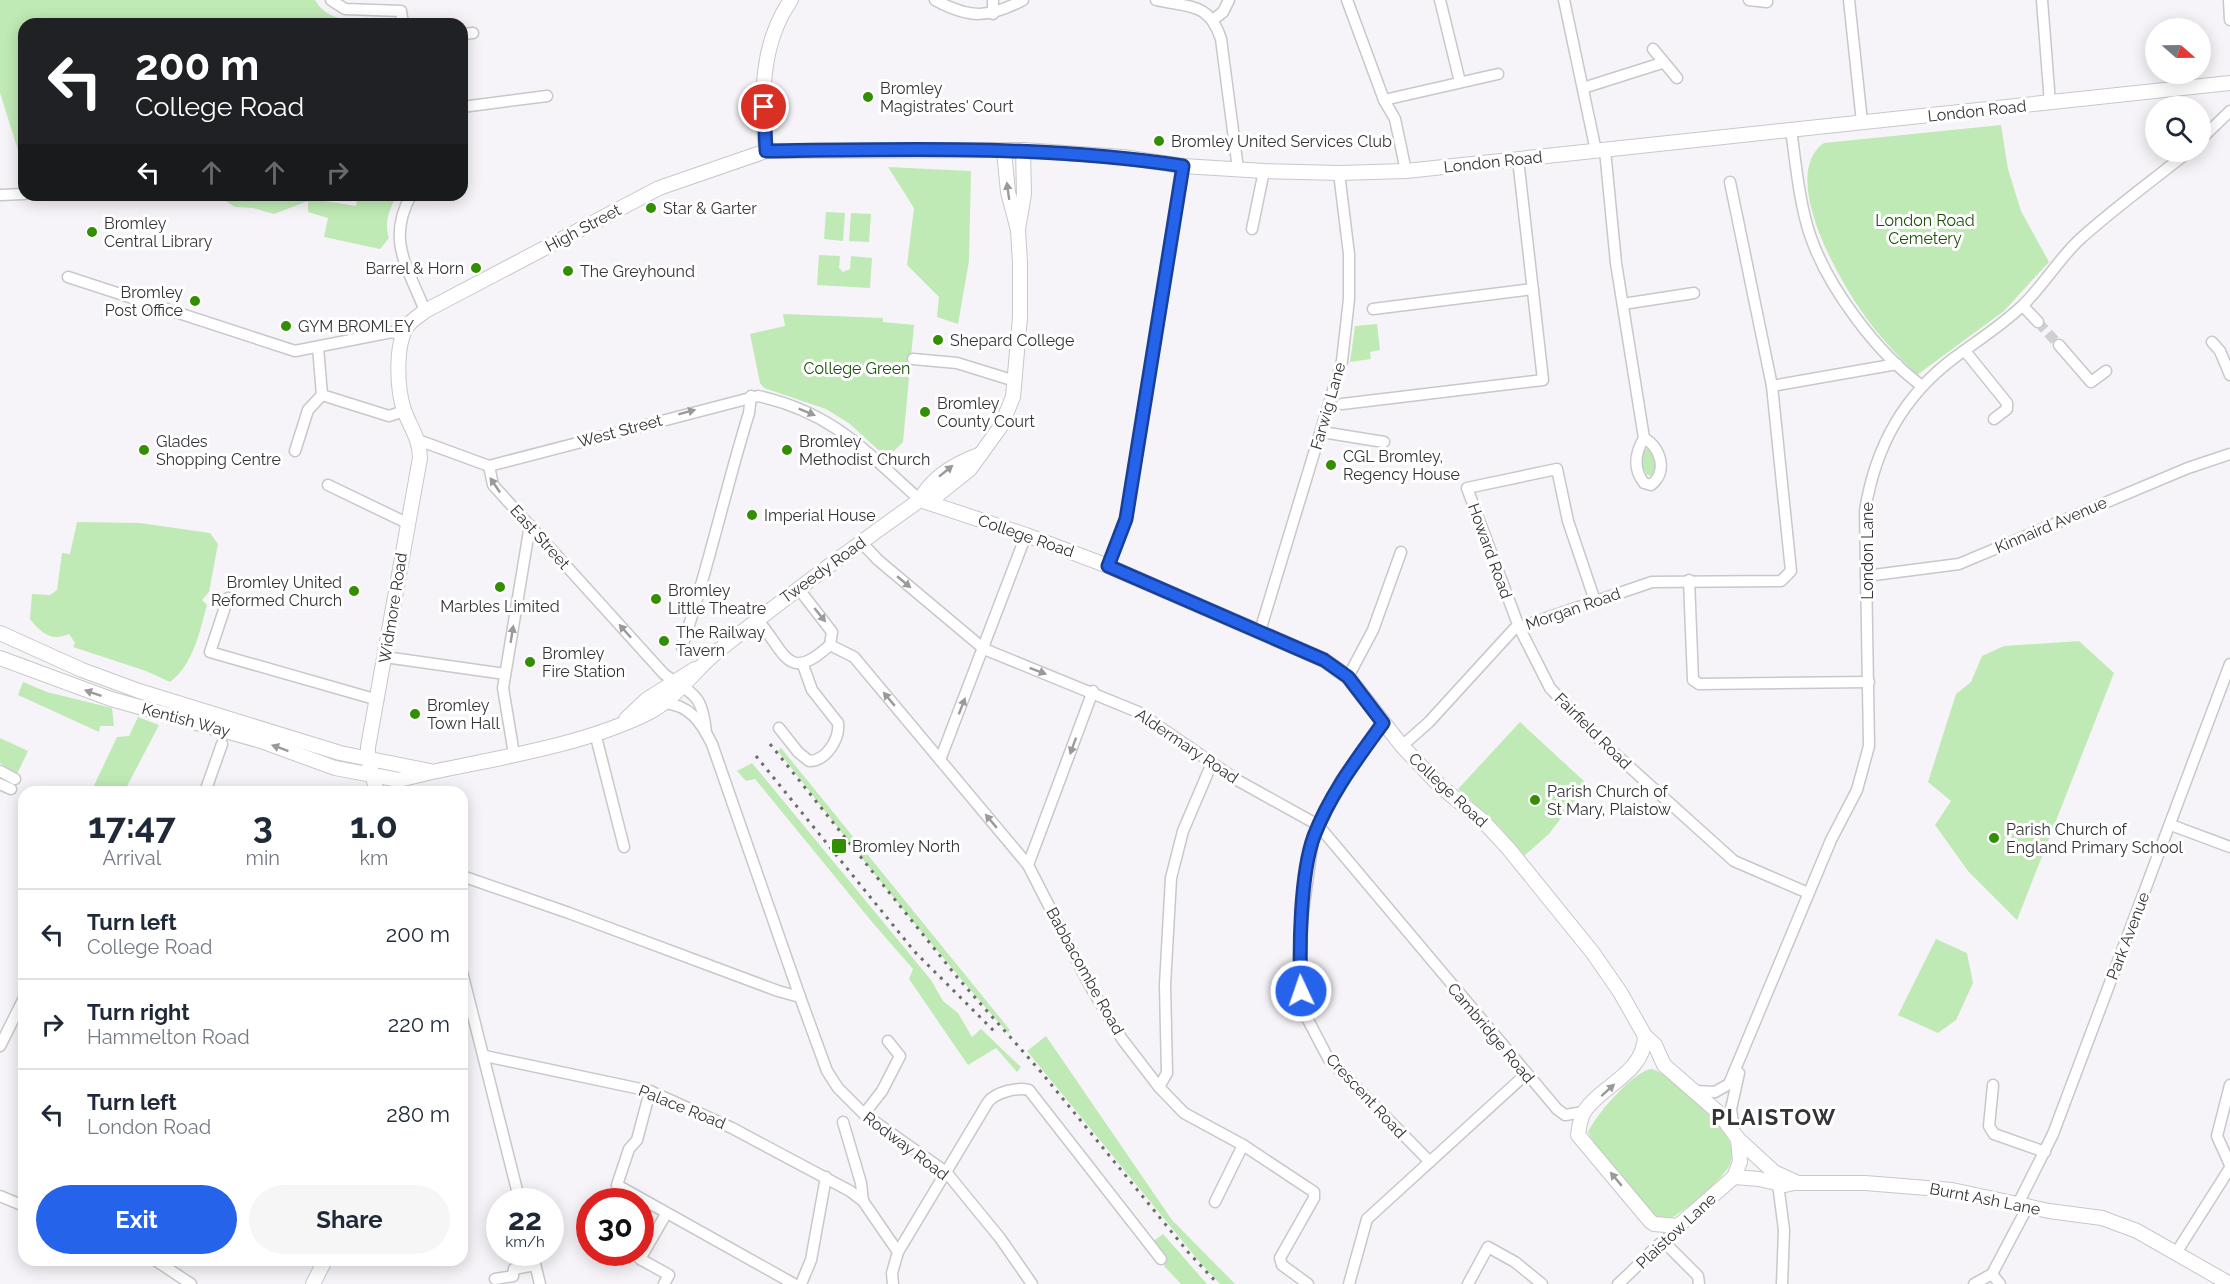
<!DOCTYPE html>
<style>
:root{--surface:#fff;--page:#f6f6f7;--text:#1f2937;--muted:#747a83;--line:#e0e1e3;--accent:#2563eb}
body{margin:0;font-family:Raleway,sans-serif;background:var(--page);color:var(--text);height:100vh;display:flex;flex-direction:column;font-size:22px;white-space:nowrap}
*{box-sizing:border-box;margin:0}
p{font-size:20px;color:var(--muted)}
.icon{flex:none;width:33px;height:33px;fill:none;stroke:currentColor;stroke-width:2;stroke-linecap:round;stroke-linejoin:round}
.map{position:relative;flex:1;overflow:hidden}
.side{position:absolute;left:18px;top:786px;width:450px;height:480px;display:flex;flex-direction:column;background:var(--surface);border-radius:18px;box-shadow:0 3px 15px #0003}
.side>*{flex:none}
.guide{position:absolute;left:18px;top:18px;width:450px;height:183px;border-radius:18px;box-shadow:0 3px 15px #0003;background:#202124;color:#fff;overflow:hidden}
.needle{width:39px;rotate:110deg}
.tools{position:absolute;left:2145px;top:18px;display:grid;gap:12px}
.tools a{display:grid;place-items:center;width:66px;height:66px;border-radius:50%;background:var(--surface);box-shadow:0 3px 15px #0003;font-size:30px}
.speed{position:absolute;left:486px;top:1188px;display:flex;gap:12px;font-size:30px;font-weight:700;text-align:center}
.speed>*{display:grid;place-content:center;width:78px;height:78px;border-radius:50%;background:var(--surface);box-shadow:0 3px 15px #0003;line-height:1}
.speed small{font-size:15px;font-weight:400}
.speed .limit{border:9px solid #d22;background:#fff;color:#111}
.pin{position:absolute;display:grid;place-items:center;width:51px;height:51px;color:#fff;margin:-26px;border:3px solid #fff;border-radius:50%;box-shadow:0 2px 6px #0007}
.me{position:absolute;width:66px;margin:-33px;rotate:357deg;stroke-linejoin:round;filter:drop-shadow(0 0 4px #0008)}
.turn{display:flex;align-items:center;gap:21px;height:126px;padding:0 18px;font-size:27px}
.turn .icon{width:78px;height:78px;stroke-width:2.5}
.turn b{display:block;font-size:42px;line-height:51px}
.lanes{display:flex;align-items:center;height:57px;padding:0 18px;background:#0003;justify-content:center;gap:30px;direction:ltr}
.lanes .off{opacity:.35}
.eta{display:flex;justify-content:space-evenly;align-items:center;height:102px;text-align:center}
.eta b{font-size:36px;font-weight:700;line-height:42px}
.action{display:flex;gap:12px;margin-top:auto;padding:12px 18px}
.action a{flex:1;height:69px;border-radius:36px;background:var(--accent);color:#fff;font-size:24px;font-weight:700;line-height:69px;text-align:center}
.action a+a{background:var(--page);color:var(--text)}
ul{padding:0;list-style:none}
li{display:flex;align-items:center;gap:18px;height:90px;padding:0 18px;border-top:2px solid var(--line)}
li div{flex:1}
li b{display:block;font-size:22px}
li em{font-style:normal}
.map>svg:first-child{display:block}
</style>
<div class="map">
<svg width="2230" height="1284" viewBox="0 0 2230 1284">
<rect width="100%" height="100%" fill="#f6f4f8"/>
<!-- green -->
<g fill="#c0eab5">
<path d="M0,0H315C335,33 377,13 394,24H24V169L0,93Z"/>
<path d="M2001,125L2008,169L2021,211L2049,262L2004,311L1917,375C1897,355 1876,333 1860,309C1837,276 1779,174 1824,143Z"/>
<path d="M888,167L971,171L969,261L958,324L937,317L939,297L907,265L914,208Z"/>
<path d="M216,195H324V201L356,206L358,195H398C389,208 384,223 389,238L380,249L324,237L328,218L308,212V201L274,214L253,208L235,207Z"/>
<path d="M826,212L845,213L843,241L824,239Z"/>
<path d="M851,213L871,214L869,242L849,241Z"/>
<path d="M819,255L840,256L839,268L843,272L850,269L851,256L872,258L870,288L817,285Z"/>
<path d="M783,314L883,318V322L914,325L903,442L887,458L850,424L826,409L764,388L760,383L750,334L785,326Z"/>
<path d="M1377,324L1380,350L1370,352L1371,359L1350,362L1355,326Z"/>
<path d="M1648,448C1656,455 1659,467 1652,476L1647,475L1643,468V451Z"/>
<path d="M77,522L140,523L210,533L218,544L209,592L202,600L207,605C200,631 193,665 170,682L146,671L73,647L75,643L69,634C52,642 41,633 30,619L32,594L50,595L57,590L62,553L70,554Z"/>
<path d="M2079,641L2114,673L2017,920L1968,871L1935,825L1951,801L1928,782L1956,694L1971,682L1982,656L2004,646Z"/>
<path d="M23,682L47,692L112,708L114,726H100L99,732L18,695Z"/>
<path d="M138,717L159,725L124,792H91L117,737L129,736Z"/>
<path d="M1520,722L1587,784L1549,834L1524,856L1500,827L1458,789Z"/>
<path d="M0,738L28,751L17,774L0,763Z"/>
<path d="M781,748L1010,1030L1008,1033C927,942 852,846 778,751Z"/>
<path d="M752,763L931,980L943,1001L958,1013L972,1037L981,1029L1021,1067L1017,1072L996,1048L968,1065L909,979L913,969L872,922L755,779L746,781L737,771Z"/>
<path d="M1936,939L1967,953L1973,983L1956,1020L1938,1033L1898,1015Z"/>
<path d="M1046,1036L1172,1220L1235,1284H1220L1198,1260L1027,1051Z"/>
<path d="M1652,1069C1676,1077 1729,1124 1732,1150C1733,1154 1731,1164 1728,1168C1719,1182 1680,1216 1665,1221C1638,1207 1601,1160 1588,1132C1596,1115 1633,1071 1652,1069Z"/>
<path d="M1163,1234L1207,1284H1181L1164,1266L1167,1260L1152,1242Z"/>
</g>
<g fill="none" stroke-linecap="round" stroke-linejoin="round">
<!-- minor-tunnel -->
<path stroke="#cfced1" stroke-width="10" stroke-dasharray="10 5" stroke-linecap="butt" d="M2038,322L2059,345"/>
<defs>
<g id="minor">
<path d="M331,0L345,9L401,11L403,24"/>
<path d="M935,0C970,19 989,18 1023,0"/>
<path d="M1156,0C1190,8 1209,2 1221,39L1238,169"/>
<path d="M1347,0L1384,100L1395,119L1406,171"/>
<path d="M1440,0L1460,82"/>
<path d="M1564,0L1596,151"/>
<path d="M1749,0L1767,2"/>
<path d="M1849,0L1862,122"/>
<path d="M2042,0L2050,103"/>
<path d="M2229,0L2230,20"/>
<path d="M993,14V0"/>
<path d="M1214,19L1223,12L1229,0"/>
<path d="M462,34L473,33"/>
<path d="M1653,49L1677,78"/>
<path d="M1583,88L1662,63"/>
<path d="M1384,100L1498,74"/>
<path d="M462,107L547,96"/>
<path d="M1791,130C1796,164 1799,202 1810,235C1828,288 1877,353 1922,386"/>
<path d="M2200,140L2230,111"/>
<path d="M1605,150L1616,263L1644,438C1635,453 1633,469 1644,483L1651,485C1668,472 1661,448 1644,438"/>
<path d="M1730,182L1772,386L1897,364"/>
<path d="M0,195L24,194"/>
<path d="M411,195C386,241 408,267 425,311"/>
<path d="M1252,229L1264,171"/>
<path d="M68,277L295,351L392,332L403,336"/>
<path d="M1623,304L1694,293"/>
<path d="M2023,306L2038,322"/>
<path d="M1373,309L1533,289"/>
<path d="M2212,342L2220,351L2230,375"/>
<path d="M2059,345L2091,382L2106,371"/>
<path d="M318,347L322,395L389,416L404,411"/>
<path d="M1965,351L2007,403V409L1994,419"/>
<path d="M913,359L957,363L1015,381"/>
<path d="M1342,404L1543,380L1518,159"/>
<path d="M1322,432L1384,442"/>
<path d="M418,440L489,466L758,396C834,413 865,451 920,500"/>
<path d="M295,451L308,410L322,395"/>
<path d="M489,466L493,485L664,674C693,695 702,692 706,733"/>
<path d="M328,485L407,523"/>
<path d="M861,542L878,560L984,649L1138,712L1237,780L1318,825L1557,1109L1565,1115L1584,1112"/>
<path d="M1108,566L1126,519L1183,166"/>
<path d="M1866,576L1959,564L2188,468L2230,454"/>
<path d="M1689,580L1693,680L1699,684L1869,682"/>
<path d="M228,598L210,652L378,700"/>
<path d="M1595,601L1568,521L1557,469L1467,488L1519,627L1550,688L1603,743L1734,861L1808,893"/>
<path d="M757,619C786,653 787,684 830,645L832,632L798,588"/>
<path d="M1260,631L1342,361L1349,299V254L1339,173"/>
<path d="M830,645L854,657L1028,865L1090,986L1122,1039L1159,1087L1184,1113L1243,1145L1314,1192V1198L1280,1258L1282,1265L1308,1284"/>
<path d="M682,647C708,570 725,490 749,413L751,396"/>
<path d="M385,657L505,674"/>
<path d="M1348,677L1373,630L1401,552"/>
<path d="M664,703C690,705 701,722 712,744L800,997L827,1071L838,1088L864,1114L946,1172L1000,1238L1032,1284"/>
<path d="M1383,723L1341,780L1313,839L1301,927V991L1307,1018L1328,1058L1430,1162"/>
<path d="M779,728L798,752L809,761C826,761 840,739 838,723L812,690L803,665"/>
<path d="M595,733L624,847"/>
<path d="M1402,746L1429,722L1514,629L1652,582L1781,581L1791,571L1772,386"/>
<path d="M514,754L503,688L530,525"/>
<path d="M940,760L1026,535"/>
<path d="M0,771L15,779"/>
<path d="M0,784L11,789"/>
<path d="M205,792L222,744"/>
<path d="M2171,825L2230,847"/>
<path d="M1028,865L1093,691"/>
<path d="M462,876L569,913L778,991L800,997"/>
<path d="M462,972L520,1202"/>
<path d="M0,1046L24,998"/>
<path d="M485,1056L650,1091L732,1128L850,1191L863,1201L898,1252"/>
<path d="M1993,1085L1989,1126L1994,1134L2045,1152"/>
<path d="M2230,1085L2217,1136L2230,1165"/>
<path d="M1159,1087L1167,1073L1165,985L1171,878L1183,831L1212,763"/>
<path d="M650,1091L637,1140L629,1149L617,1185L794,1284"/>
<path d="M1695,1091L1715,1092L1729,1084L1831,840L1857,790L1869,746L1865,511C1875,448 1902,397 1954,358C1977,341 2001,326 2022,306C2043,286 2058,260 2079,240C2113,209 2152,181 2188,152"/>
<path d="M864,1114L882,1091L900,1056L888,1041"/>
<path d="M843,1122L861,1183L863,1201"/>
<path d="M1734,1131L1731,1109L1739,1073"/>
<path d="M1778,1184L1784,1230L1782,1284"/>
<path d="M0,1196L24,1206"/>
<path d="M1215,1202L1243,1145"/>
<path d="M2018,1204L2053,1134L2230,664"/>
<path d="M1668,1240V1246L1698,1276L1699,1284"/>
<path d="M532,1252L540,1284"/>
<path d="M2176,1253L2230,1168"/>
<path d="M155,1260L191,1284"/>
<path d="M1992,1274L2000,1284"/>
<path d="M495,1279L513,1276L514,1269L535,1265"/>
<path d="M664,1284L669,1275L640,1259L666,1214"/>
<path d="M801,1284L811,1260L826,1177"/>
<path d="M893,1284L892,1273L898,1252L988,1102C996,1092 1017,1087 1029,1090L1161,1259"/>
<path d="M1349,1284L1367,1219L1525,1075"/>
<path d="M1468,1284L1488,1247L1515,1262L1542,1284"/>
<path d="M1618,1284C1632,1272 1644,1258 1657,1246C1664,1240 1673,1236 1678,1226"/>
<path d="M1974,1284L1992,1274L2028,1206"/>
</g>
<g id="major">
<path d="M766,151C761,99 760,44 791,0"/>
<path d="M1018,229L1024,194L1023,150"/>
<path d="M920,500L1026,535L1108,566L1324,660L1348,677L1402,746L1440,786L1483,821L1508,848L1593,953L1620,992L1645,1036L1655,1045L1664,1065L1719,1113L1738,1139L1774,1172L1798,1183H1865L1952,1190L2049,1211L2102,1218L2137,1231L2230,1284"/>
<path d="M920,500C932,476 956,463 981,454"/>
<path d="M0,633L82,670L139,691L340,753L430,771"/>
<path d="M0,658L111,699L261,741L335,768L399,780L432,772C503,757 583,745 648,713C677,698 694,670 719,650C785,598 852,548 920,500L935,497L970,469L1001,426L1013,397L1020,317V263L1018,230L1008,192L1004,151"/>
<path d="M626,719L646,700L695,669"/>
<path d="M377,792L368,759V747L420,458C420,439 410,427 404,410C397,389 394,340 410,323C414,319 420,315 425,311L659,188L766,151L1023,150L1123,157L1183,166L1264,171L1339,173L1406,171L2230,83"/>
<path d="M1645,1036C1644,1074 1601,1085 1584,1112C1580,1119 1579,1128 1578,1135L1650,1221L1654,1224L1678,1226L1734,1177L1740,1162L1738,1139"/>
<path d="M1734,1177L1759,1179L1785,1185L1794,1183"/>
<path d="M313,1284L325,1260"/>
</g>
</defs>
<!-- minor casing -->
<use href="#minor" stroke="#c8c7ca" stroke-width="13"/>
<!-- major casing -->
<use href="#major" stroke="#c8c7ca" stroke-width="16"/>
<!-- minor -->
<use href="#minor" stroke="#fff" stroke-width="10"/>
<!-- major -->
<use href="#major" stroke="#fff" stroke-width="14"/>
<!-- rail -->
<g stroke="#6c6b6e" stroke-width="3" stroke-dasharray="3 6" stroke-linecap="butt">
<path d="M770,744L957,977L1041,1072L1188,1252L1218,1284"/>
<path d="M756,756L914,951L996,1033"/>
</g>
</g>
<!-- one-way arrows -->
<defs><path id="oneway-solid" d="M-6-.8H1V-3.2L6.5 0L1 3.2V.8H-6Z" transform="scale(1.5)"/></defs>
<g fill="#9a9a9a">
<use href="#oneway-solid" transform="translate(1008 191) rotate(-98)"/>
<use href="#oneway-solid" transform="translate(687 412) rotate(-15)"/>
<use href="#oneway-solid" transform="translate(807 412) rotate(22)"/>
<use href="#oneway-solid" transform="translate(946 471) rotate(-39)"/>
<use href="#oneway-solid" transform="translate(495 485) rotate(-124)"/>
<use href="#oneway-solid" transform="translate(904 582) rotate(40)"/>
<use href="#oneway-solid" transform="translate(820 615) rotate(51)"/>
<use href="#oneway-solid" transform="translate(625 631) rotate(-132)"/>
<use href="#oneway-solid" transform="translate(512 634) rotate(-81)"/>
<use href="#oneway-solid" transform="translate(1038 671) rotate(21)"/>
<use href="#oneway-solid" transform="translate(93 693) rotate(-161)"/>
<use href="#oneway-solid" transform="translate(889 699) rotate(-130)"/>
<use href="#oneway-solid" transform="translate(962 706) rotate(-69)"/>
<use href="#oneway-solid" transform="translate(1073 746) rotate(110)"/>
<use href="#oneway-solid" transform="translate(280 748) rotate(-160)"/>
<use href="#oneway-solid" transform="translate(991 821) rotate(-130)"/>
<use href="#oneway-solid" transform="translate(1608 1090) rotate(-42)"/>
<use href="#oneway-solid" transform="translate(1616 1179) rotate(-130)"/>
</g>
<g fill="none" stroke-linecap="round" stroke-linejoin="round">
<defs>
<path id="route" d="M764,107L766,151C905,149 1045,145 1183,166L1126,519L1108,566L1324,660L1348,677L1383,723C1357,759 1330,794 1314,836C1300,874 1299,950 1301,991"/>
</defs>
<!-- route casing -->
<use href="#route" stroke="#184099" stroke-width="15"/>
<!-- route -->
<use href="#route" stroke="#2563eb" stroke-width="10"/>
</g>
<!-- markers -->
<g fill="#338f01" stroke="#fff" stroke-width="2">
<circle cx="868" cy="97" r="6"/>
<circle cx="1159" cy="141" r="6"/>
<circle cx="651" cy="208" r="6"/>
<circle cx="92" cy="232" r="6"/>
<circle cx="476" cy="268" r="6"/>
<circle cx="568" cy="271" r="6"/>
<circle cx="195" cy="301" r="6"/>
<circle cx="286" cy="326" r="6"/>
<circle cx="938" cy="340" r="6"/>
<circle cx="925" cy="412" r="6"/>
<circle cx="144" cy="450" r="6"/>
<circle cx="787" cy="450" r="6"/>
<circle cx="1331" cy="465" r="6"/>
<circle cx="752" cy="515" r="6"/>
<circle cx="500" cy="587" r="6"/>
<circle cx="354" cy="591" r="6"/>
<circle cx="656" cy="599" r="6"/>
<circle cx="664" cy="641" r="6"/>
<circle cx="530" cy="662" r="6"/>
<circle cx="415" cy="714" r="6"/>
<circle cx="1535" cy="800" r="6"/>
<circle cx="1994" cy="838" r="6"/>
<rect x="831" y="838" width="16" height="16" rx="3"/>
</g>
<g text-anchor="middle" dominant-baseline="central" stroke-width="6" stroke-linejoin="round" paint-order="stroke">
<!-- poi labels -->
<g font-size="16" fill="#353436" stroke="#fff" text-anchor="start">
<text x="880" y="88">Bromley<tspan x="880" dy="18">Magistrates' Court</tspan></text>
<text x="1171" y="141">Bromley United Services Club</text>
<text x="663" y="208">Star &amp; Garter</text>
<text x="104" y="223">Bromley<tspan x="104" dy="18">Central Library</tspan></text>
<text x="464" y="268" text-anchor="end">Barrel &amp; Horn</text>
<text x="580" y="271">The Greyhound</text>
<text x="183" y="292" text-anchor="end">Bromley<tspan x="183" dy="18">Post Office</tspan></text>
<text x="298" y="326">GYM BROMLEY</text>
<text x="950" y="340">Shepard College</text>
<text x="937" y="403">Bromley<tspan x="937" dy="18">County Court</tspan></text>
<text x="156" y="441">Glades<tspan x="156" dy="18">Shopping Centre</tspan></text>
<text x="799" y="441">Bromley<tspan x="799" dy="18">Methodist Church</tspan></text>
<text x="1343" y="456">CGL Bromley,<tspan x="1343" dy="18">Regency House</tspan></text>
<text x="764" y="515">Imperial House</text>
<text x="342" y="582" text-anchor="end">Bromley United<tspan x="342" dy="18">Reformed Church</tspan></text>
<text x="668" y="590">Bromley<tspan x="668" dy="18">Little Theatre</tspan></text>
<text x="500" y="606" text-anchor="middle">Marbles Limited</text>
<text x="676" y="632">The Railway<tspan x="676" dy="18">Tavern</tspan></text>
<text x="542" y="653">Bromley<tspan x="542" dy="18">Fire Station</tspan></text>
<text x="427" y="705">Bromley<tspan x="427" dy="18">Town Hall</tspan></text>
<text x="1547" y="791">Parish Church of<tspan x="1547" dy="18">St Mary, Plaistow</tspan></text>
<text x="2006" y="829">Parish Church of<tspan x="2006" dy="18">England Primary School</tspan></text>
<text x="852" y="846">Bromley North</text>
</g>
<!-- street labels -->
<g font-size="16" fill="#353436" stroke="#fff">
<text transform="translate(1977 111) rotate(-6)">London Road</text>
<text transform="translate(1493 162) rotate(-6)">London Road</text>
<text transform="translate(583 228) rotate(-28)">High Street</text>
<text transform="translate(1328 406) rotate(-74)">Farwig Lane</text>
<text transform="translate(620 431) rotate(-15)">West Street</text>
<text transform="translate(2051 525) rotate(-23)">Kinnaird Avenue</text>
<text transform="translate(1026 536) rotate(19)">College Road</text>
<text transform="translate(540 537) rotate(48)">East Street</text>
<text transform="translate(1490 551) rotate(70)">Howard Road</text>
<text transform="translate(1867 551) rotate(-90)">London Lane</text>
<text transform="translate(823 570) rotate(-36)">Tweedy Road</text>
<text transform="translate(393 608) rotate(-81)">Widmore Road</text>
<text transform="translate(1573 609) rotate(-19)">Morgan Road</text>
<text transform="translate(186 720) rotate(15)">Kentish Way</text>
<text transform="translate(1593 731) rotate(45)">Fairfield Road</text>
<text transform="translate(1187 746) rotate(34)">Aldermary Road</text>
<text transform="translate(1448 790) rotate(43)">College Road</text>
<text transform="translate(2128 936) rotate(-69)">Park Avenue</text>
<text transform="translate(1085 971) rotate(61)">Babbacombe Road</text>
<text transform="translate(1491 1033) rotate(50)">Cambridge Road</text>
<text transform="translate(1366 1096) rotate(47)">Crescent Road</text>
<text transform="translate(682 1107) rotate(22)">Palace Road</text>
<text transform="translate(906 1146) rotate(37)">Rodway Road</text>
<text transform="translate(1985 1199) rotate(11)">Burnt Ash Lane</text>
<text transform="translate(1676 1231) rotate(-43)">Plaistow Lane</text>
</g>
<!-- park labels -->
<g font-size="16" fill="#1c5008" stroke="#fff">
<text x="1925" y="220">London Road<tspan x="1925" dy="18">Cemetery</tspan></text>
<text x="857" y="368">College Green</text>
</g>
<!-- district labels -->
<g font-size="22" font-weight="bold" letter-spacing="1.5" fill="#353436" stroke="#fff">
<text x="1774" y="1117">PLAISTOW</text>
</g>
</g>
</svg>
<div class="tools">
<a><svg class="needle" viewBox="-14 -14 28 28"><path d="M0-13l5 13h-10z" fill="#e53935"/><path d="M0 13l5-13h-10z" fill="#747a83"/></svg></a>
<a><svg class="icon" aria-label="search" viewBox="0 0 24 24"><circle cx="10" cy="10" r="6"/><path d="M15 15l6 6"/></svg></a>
</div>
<div class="speed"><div>22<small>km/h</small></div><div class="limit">30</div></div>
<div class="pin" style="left:764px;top:107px;background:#d93025"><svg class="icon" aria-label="arrive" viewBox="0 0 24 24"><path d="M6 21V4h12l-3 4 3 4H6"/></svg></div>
<svg class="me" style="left:1301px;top:991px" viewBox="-20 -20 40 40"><circle r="17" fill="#2563eb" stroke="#fff" stroke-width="3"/><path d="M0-11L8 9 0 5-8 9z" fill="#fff"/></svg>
<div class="guide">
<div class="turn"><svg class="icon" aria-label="left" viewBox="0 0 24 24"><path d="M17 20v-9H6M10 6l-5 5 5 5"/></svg><div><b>200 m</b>College Road</div></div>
<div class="lanes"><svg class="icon" aria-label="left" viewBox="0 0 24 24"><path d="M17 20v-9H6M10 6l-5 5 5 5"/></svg><svg class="icon off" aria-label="ahead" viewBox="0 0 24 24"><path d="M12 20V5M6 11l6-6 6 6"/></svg><svg class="icon off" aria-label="ahead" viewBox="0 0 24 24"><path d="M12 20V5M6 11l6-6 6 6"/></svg><svg class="icon off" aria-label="right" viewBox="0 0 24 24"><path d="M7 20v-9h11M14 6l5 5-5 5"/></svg></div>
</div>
<section class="side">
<div class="eta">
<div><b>17:47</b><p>Arrival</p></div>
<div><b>3</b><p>min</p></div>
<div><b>1.0</b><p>km</p></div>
</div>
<ul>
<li><svg class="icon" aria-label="left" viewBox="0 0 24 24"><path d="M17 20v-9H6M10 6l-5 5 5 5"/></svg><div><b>Turn left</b><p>College Road</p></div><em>200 m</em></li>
<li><svg class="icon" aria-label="right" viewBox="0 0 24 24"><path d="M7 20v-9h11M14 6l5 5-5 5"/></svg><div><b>Turn right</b><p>Hammelton Road</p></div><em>220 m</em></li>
<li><svg class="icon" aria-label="left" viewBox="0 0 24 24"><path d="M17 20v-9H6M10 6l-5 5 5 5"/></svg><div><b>Turn left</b><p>London Road</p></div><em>280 m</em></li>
</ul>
<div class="action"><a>Exit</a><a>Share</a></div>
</section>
</div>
